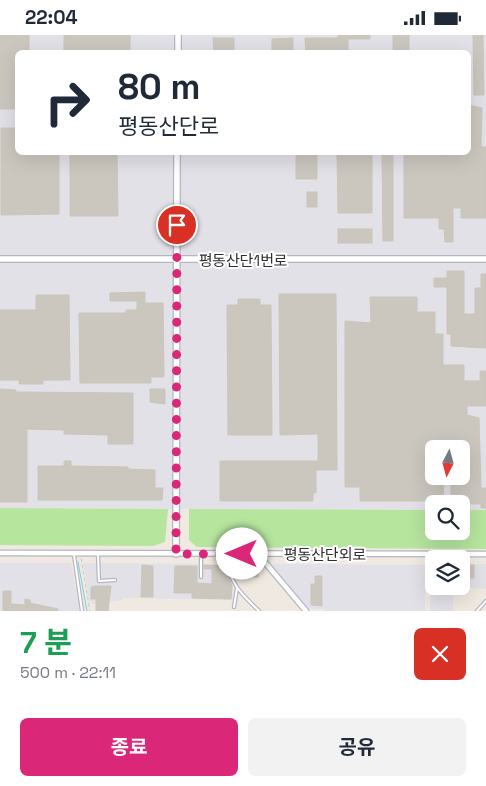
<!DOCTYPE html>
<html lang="ko">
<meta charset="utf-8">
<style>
:root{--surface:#fff;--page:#f2f2f3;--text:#1f2937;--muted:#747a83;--accent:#db2777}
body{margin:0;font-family:"Space Grotesk","Noto Sans KR",sans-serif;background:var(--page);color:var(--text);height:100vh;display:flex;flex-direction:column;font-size:19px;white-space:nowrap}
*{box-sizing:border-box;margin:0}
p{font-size:16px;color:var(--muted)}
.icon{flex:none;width:28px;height:28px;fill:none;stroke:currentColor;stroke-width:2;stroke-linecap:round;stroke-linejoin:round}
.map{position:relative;height:576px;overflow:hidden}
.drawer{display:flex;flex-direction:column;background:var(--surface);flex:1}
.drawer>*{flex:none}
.banner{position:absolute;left:15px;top:15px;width:456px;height:105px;border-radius:8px;box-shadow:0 5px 20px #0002;background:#fff;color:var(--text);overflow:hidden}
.needle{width:32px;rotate:186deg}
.tools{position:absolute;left:425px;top:405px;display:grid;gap:10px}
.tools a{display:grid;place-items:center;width:45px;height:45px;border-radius:8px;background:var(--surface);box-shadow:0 5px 20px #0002;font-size:25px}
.pin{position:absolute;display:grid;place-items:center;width:42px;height:42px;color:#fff;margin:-21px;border:2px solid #fff;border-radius:50%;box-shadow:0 1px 5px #0007}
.me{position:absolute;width:55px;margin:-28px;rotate:270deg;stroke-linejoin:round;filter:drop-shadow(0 0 4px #0008)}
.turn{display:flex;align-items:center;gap:18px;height:105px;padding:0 20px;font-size:22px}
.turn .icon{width:65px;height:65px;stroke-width:2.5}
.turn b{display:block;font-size:35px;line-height:42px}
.round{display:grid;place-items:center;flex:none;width:52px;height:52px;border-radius:8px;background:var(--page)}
.summary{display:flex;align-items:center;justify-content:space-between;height:85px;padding:0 20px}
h1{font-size:30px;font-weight:700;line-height:38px;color:#1e9e55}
.primary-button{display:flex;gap:10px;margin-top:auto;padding:10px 20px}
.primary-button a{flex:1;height:58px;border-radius:8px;background:var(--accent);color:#fff;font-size:20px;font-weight:700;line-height:58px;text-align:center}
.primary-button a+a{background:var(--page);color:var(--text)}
.status{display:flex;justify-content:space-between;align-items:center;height:35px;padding:0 25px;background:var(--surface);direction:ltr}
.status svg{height:14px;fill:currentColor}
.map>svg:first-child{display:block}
</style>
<div class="status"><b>22:04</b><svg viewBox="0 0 49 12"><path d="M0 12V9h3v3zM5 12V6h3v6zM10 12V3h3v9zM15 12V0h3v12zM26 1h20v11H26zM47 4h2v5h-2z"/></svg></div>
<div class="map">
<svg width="486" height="576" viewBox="0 0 486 576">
<rect width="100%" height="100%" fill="#efe9e1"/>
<!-- industrial -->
<g fill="#e3e1e8" fill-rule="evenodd">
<path d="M0,0H486V475H461V469H434V475L0,473ZM18,18H469V118H18ZM434,414H461V441H434Z"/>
<path d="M0,528H71L80,576H0Z"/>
<path d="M83,528L223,529L233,553V565L123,563L122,565L92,569L89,565Z"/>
<path d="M274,529L425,530V576H326L324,574H309L271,532Z"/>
<path d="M430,529H434V551H461V529H486V554L453,552V576H430Z"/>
</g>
<!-- green -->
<g fill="#b6e59e">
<path d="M0,473L168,474L165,507L153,511L0,510Z"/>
<path d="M189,474L434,475V496H461V475H486V514L197,512L189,505Z"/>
</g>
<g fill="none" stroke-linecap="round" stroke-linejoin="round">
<!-- stream -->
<path stroke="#75cff0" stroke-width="1" d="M78,527L87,576"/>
</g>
<!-- building -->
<g fill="#cbc7bf" stroke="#cbc5ba">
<path d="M0,0H29V18H18V74H0Z"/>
<rect x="64" y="0" width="66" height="15"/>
<path d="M338,0H370V4H348V18H306L305,3H338Z"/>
<rect x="393" y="0" width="16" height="18"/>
<path d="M473,0H483L484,60H474Z"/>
<path d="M213,3H234V18H214Z"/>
<path d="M293,3V18H272V4Z"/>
<path d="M469,70L482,73L481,112H486V183H461V173H453V207H445L444,194H439V183H404V118H469Z"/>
<path d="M1,93H18V118H59V179L1,180Z"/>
<path d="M70,118H117L118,181H70Z"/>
<rect x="296" y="118" width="21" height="26"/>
<path d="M337,118H372V178H338Z"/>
<path d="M382,118H393V206H383Z"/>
<rect x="307" y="157" width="10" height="15"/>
<rect x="338" y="194" width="34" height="14"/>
<path d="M447,236H464V279H475V253H481V239H486V313L451,311V299H447V252H434V243H447Z"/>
<path d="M145,257V268H163L164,342H151V348H80L79,278H126V275H137V266H110V258Z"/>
<path d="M279,259H336L337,435H316V458H313V466H220V426H318V399L280,400Z"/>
<path d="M36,260H69L70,345H43V349H19V345H0V275H36Z"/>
<path d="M370,262H417V277H435V299H443V330H464V346H480V336H486V371H467V380L479,383L481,453H486V473H481V469H451V441H461V414H434V441H444L443,466H360V452H345V286L371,288Z"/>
<path d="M238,264H260V270H271L272,400H228L227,270H238Z"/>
<path d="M0,354L16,355V357L133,358V409H108V400L64,399V395L27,394V467H0Z"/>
<path d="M150,354H165V369L150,367Z"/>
<path d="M64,426H71V431L128,432V434L155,435V453H163L162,465H38V431H64Z"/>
<path d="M142,530L153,531V562H141Z"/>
<path d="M204,530L225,531L232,551L231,564L192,563V558H174L175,531H197V548L212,549V534H204Z"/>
<path d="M258,530V542L234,541L231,531Z"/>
<rect x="461" y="530" width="13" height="13"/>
<path d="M315,541H322V571L311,570V549H315Z"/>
<path d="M95,551H111L108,576H96V564H91V552Z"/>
<path d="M3,556H11V569L25,570V564L30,565V568L58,574V576H3Z"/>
</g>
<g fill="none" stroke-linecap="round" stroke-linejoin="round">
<defs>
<g id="service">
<path d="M201,519V542"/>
<path d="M226,519C229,547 239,557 259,576"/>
<path d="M74,520L82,576"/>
<path d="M98,520L99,546L115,545"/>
<path d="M234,572L237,553"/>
<path d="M477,576L486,566"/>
</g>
<g id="minor">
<path d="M0,518L486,519"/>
<path d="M258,519L306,576"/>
</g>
<g id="tertiary">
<path d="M178,18V0"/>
<path d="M0,224H486"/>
<path d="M176,519L177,118"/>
</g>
</defs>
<!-- service casing -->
<use href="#service" stroke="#b4b7c1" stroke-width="4.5"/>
<!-- minor casing -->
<use href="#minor" stroke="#b4b7c1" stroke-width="7"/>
<!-- tertiary casing -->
<use href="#tertiary" stroke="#b4b7c1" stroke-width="8"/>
<!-- path -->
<path stroke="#c9c9c9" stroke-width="1" stroke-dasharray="4 2.5" stroke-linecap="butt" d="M81,523L90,576"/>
<!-- service -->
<use href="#service" stroke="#fff" stroke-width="2"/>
<!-- minor -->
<use href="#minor" stroke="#fff" stroke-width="4.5"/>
<!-- tertiary -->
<use href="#tertiary" stroke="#fff" stroke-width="5.5"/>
</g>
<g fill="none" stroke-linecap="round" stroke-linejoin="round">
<!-- route -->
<path stroke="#db2777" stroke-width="9" stroke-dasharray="0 16.2" d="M177,190L176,519H242"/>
</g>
<g text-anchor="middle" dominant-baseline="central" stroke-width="4" stroke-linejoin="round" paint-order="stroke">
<!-- street labels -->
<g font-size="15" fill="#2e2e2e" stroke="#fff">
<text x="243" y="225">평동산단1번로</text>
<text x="325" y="519">평동산단외로</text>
</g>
</g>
</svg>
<div class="tools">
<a><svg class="needle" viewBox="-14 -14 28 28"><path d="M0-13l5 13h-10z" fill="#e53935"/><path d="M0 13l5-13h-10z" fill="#747a83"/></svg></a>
<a><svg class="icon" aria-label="search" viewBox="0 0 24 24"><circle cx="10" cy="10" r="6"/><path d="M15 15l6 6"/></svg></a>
<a><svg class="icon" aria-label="layers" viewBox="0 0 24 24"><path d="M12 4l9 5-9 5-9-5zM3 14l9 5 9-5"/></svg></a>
</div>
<div class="pin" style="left:177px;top:190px;background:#d93025"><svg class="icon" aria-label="arrive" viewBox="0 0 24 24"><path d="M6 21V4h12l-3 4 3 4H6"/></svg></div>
<svg class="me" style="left:242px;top:519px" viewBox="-20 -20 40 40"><circle r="19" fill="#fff"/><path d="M0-13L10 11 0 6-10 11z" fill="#db2777"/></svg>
<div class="banner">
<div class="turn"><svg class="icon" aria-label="right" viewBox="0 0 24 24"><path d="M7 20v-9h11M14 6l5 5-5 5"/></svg><div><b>80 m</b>평동산단로</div></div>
</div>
</div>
<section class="drawer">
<div class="summary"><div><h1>7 분</h1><p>500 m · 22:11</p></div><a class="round" style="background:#d93025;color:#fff"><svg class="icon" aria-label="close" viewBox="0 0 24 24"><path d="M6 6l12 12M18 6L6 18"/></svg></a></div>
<div class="primary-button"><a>종료</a><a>공유</a></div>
</section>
